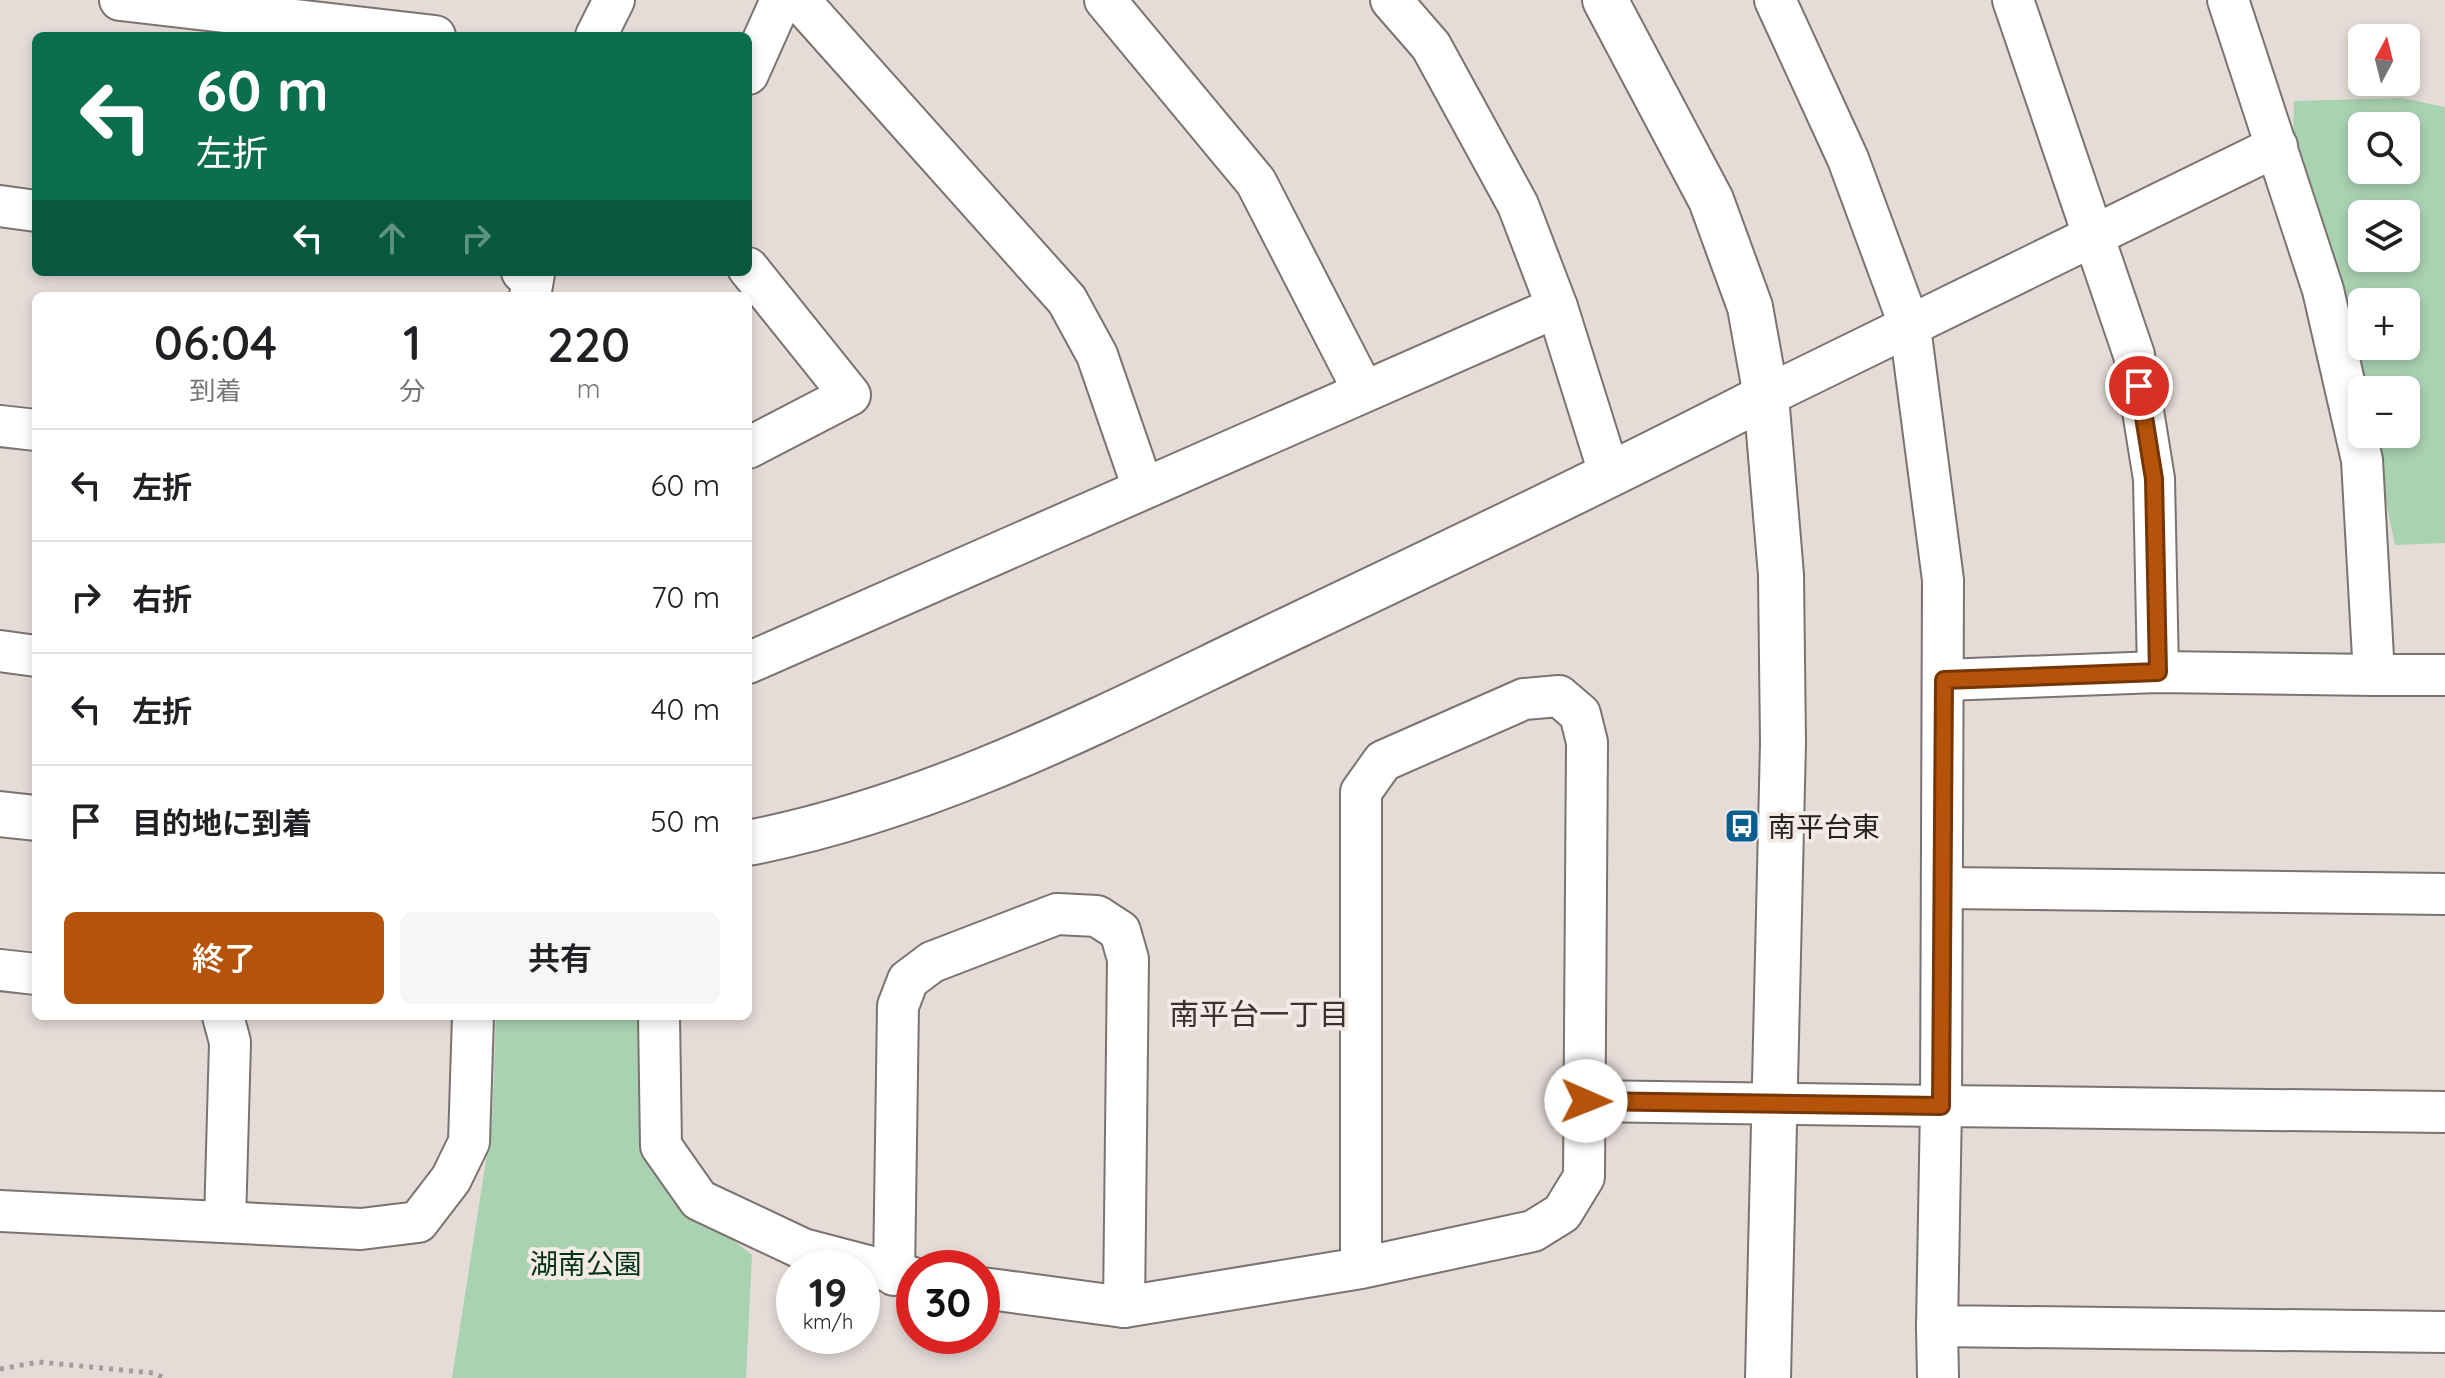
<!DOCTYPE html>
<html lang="ja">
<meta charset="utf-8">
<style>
:root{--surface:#fff;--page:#f6f6f6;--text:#202124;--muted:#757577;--line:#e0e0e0;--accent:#b45309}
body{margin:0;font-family:Quicksand,"Noto Sans JP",sans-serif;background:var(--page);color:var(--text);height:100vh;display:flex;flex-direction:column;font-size:30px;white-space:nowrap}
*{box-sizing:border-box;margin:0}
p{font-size:26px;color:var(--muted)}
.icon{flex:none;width:44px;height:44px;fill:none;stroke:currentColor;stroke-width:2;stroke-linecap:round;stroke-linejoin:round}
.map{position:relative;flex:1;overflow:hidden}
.details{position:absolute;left:32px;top:292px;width:720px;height:728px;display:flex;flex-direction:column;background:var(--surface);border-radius:12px;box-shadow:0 4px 12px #0003}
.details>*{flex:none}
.hud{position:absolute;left:32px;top:32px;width:720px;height:244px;border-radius:12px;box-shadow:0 4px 12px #0003;background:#0b6e4f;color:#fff;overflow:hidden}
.needle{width:52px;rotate:7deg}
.controls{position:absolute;left:2348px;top:24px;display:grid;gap:16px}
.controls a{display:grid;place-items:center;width:72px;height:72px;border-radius:12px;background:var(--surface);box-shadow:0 4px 12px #0003;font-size:40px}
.speed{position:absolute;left:776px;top:1250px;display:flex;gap:16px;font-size:40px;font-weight:700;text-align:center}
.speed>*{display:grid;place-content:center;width:104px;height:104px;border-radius:50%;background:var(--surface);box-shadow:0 4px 12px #0003;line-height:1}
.speed small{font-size:20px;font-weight:400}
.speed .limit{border:12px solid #d22;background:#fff;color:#111}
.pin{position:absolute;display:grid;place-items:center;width:68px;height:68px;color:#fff;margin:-34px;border:4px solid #fff;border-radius:50%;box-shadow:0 2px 8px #0007}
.me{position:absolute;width:88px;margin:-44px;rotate:91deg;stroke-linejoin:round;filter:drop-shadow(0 0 6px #0008)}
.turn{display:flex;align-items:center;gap:28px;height:168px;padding:0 32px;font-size:36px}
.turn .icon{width:104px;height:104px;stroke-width:2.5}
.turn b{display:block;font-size:56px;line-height:68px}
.lanes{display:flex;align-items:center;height:76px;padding:0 32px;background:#0003;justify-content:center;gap:40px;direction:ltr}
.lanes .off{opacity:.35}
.eta{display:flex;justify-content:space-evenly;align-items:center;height:136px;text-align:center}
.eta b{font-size:48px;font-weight:600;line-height:56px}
.button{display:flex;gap:16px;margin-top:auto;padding:16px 32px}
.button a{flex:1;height:92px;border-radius:12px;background:var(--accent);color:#fff;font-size:32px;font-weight:600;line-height:92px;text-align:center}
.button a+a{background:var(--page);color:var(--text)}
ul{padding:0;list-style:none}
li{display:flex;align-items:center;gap:24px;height:112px;padding:0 32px;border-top:2px solid var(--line)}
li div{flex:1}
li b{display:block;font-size:30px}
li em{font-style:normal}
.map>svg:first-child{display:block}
</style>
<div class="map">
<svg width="2445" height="1378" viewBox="0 0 2445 1378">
<rect width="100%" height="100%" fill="#e5dcd8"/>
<!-- green -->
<g fill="#a9d2b1" fill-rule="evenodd">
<path d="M2402,98L2445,107V543L2395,545L2372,434H2406V390H2362L2293,142L2294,101ZM2362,126H2406V170H2362ZM2362,214H2406V258H2362ZM2362,302H2406V346H2362Z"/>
<path d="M496,1016H640L698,1212L752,1255L746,1378H452L492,1122Z"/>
</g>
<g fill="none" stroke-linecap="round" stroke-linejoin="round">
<defs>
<g id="minor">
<path d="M120,0L435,36"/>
<path d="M799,0L1067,300L1097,355L1143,488"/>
<path d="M1105,0L1256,182L1363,390"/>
<path d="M1391,0L1431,46L1518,205L1557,307L1610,476"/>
<path d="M2013,0L2134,355L2154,479L2158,672"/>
<path d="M2228,0L2323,290L2362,460L2374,675H2445"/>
<path d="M596,36L614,0"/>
<path d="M748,74L781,0"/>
<path d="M0,206L36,211"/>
<path d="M748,268L850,395L748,448"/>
<path d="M522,272L534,274L530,296"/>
<path d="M1766,396L2277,146"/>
<path d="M0,426L36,430"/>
<path d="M0,651L36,656"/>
<path d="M748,663L1557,307"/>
<path d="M1944,680L2158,672L2374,675"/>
<path d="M1944,888L2445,894"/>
<path d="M0,970L36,974"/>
<path d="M223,1016L230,1042L225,1222"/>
<path d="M659,1016L661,1146L699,1200L803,1249L914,1278"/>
<path d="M1586,1101L1941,1106L1943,580L1910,327L1848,159L1775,0"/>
<path d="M2445,1112L1941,1106L1937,1326L2445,1332"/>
<path d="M0,1211L361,1229L418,1222L451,1179L469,1142L473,1016"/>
<path d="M894,1275L898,1006L908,980L932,962L1057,914L1097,916L1120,931L1128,959L1124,1307"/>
<path d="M982,1288L1124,1307L1361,1268L1533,1231L1562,1213L1584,1177L1587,742L1580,714L1559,696L1524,699L1383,761L1361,792V1268"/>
<path d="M1937,1326L1938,1378"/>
</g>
<g id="tertiary">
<path d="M1605,0L1711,200L1750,307L1766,396L1781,575L1783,743L1768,1378"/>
<path d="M0,814L36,818"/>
<path d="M748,843C929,808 1095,722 1260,643C1430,562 1599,482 1766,396"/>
</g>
</defs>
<!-- minor casing -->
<use href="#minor" stroke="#7b736f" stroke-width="44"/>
<!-- tertiary casing -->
<use href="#tertiary" stroke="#7b736f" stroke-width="48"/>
<!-- path -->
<path stroke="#a49d9a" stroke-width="5" stroke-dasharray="4 6" stroke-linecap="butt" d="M0,1369L39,1362L153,1373L165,1378"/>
<!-- minor -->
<use href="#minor" stroke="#fff" stroke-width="40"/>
<!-- tertiary -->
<use href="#tertiary" stroke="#fff" stroke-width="44"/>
</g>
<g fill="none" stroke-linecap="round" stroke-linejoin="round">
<defs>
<path id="route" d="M1586,1101L1941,1106L1944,680L2158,672L2154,479L2139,386"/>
</defs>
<!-- route casing -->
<use href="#route" stroke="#753606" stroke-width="20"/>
<!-- route -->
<use href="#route" stroke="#b45309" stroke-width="14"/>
</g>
<!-- icons -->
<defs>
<symbol id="bus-square" viewBox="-11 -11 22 22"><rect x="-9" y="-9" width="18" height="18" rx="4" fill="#095e90" stroke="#f3e9e5"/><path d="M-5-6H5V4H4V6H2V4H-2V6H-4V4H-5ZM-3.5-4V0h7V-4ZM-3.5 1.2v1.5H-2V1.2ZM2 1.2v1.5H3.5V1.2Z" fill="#fff"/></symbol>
</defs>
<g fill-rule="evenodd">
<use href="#bus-square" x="1722" y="806" width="40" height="40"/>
</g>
<g text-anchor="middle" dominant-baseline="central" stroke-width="8" stroke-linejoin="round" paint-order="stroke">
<!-- poi labels -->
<g font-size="28" fill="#252220" stroke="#f3e9e5" text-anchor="start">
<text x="1768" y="826">南平台東</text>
</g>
<!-- park labels -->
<g font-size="28" fill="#003514" stroke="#f3e9e5">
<text x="586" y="1263">湖南公園</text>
</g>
<!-- neighbourhood labels -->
<g font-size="30" fill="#39322e" stroke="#f3e9e5">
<text x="1259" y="1014">南平台一丁目</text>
</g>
</g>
</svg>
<div class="controls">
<a><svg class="needle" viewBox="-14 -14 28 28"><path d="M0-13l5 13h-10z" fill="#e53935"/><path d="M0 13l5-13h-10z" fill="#757577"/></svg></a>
<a><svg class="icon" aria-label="search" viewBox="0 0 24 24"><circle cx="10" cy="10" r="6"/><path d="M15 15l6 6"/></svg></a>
<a><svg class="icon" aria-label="layers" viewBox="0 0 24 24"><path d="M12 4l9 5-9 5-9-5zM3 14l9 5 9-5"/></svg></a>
<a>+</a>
<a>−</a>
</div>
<div class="speed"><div>19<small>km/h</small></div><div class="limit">30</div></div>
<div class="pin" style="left:2139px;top:386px;background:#d93025"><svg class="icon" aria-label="arrive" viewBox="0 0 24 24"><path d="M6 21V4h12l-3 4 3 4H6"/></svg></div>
<svg class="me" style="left:1586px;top:1101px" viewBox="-20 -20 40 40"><circle r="19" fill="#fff"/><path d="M0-13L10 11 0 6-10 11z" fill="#b45309"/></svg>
<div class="hud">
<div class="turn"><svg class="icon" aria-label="left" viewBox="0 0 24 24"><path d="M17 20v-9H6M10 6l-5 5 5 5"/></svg><div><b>60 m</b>左折</div></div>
<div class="lanes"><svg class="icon" aria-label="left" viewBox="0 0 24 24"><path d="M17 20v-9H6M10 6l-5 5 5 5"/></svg><svg class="icon off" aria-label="ahead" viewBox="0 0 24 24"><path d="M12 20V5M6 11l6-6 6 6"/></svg><svg class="icon off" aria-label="right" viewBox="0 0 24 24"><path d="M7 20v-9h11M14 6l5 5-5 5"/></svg></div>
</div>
<section class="details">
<div class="eta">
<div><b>06:04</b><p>到着</p></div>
<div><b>1</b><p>分</p></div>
<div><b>220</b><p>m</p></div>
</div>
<ul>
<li><svg class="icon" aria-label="left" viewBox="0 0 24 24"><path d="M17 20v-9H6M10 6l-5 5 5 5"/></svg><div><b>左折</b></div><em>60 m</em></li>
<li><svg class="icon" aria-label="right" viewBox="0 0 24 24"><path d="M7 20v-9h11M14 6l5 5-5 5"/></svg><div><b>右折</b></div><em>70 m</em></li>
<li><svg class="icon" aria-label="left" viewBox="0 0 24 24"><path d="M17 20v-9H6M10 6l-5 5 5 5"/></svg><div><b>左折</b></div><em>40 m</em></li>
<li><svg class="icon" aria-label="arrive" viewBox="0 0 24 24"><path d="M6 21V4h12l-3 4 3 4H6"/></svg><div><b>目的地に到着</b></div><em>50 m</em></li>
</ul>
<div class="button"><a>終了</a><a>共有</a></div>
</section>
</div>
